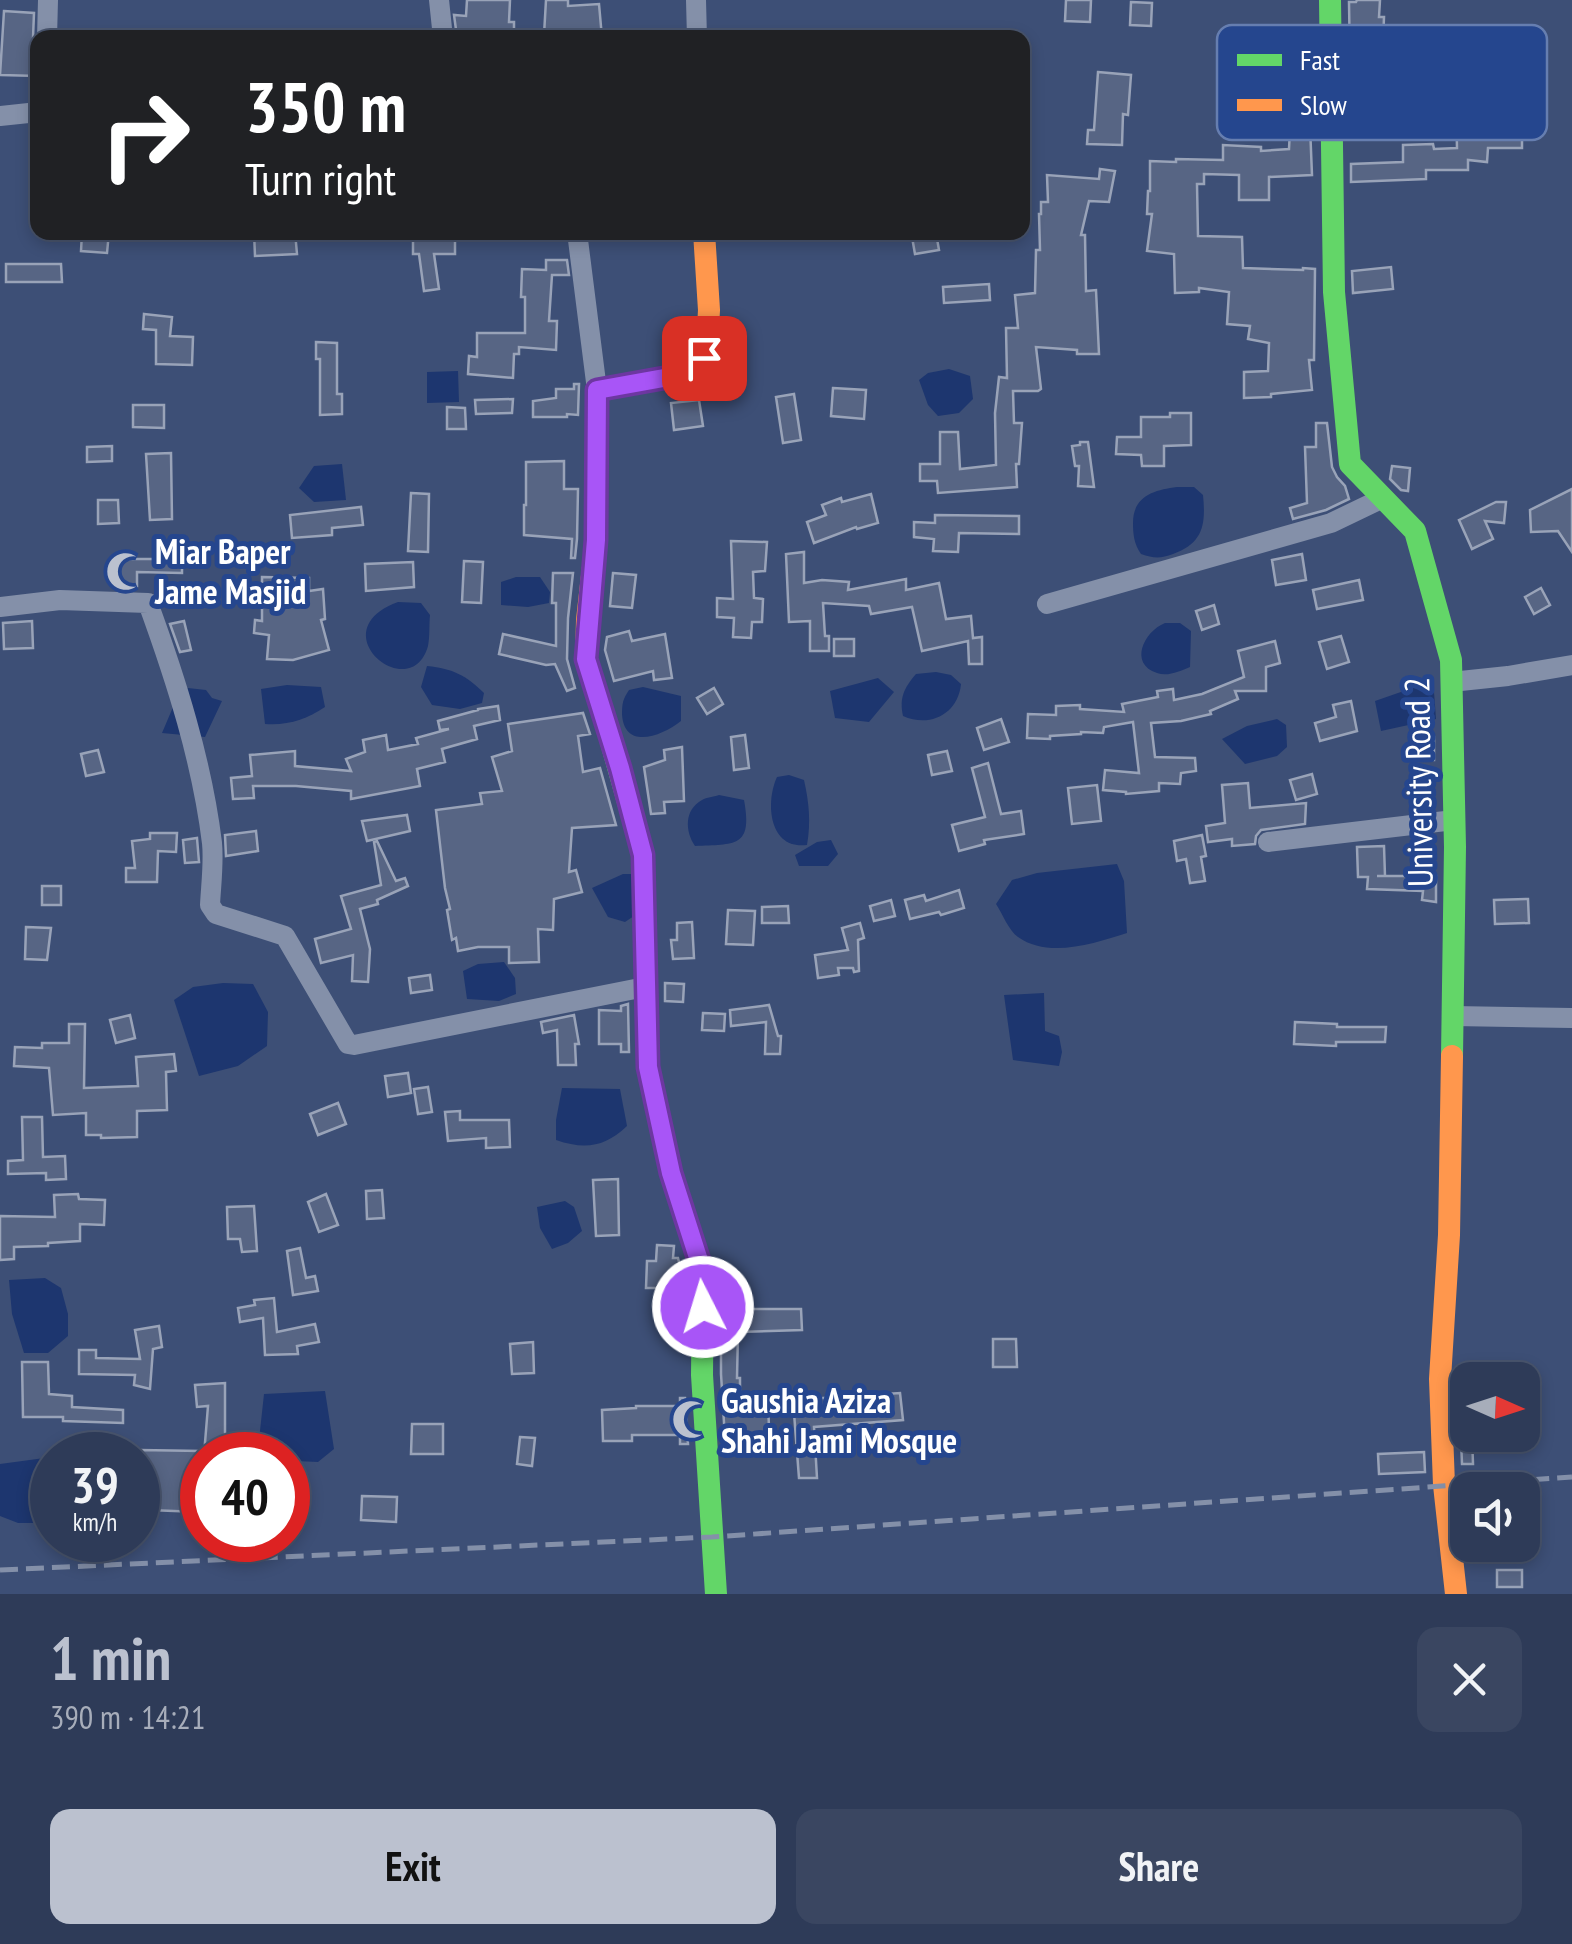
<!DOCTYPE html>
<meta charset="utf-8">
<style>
:root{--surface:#2e3b58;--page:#3a4661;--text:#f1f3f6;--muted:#a7adba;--line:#49556e;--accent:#bbc1cf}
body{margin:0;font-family:"PT Sans Narrow",sans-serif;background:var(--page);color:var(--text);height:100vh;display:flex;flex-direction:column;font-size:38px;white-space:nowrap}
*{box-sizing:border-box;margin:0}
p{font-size:32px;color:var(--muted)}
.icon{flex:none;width:55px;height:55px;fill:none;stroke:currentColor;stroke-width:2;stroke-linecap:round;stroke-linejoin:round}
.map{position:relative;height:1594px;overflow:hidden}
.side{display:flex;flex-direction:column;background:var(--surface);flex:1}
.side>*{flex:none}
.top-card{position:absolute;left:30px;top:30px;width:1000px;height:210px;border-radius:20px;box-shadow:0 5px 15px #0003,0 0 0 2px var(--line);background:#202124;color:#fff;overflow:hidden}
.needle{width:65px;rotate:93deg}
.tools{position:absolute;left:1450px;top:1362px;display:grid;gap:20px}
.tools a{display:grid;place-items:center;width:90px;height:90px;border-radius:20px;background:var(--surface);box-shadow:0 5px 15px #0003,0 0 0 2px var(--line);font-size:50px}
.speed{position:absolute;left:30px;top:1432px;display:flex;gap:20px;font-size:50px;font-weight:700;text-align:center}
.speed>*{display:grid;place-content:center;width:130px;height:130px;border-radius:50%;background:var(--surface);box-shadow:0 5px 15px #0003,0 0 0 2px var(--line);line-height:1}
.speed small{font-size:25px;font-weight:400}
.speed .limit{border:15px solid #d22;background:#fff;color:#111}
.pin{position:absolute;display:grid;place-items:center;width:85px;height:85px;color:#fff;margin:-42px;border-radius:20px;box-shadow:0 5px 15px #0006}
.me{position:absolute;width:110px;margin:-55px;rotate:355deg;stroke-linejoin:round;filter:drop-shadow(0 0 8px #0008)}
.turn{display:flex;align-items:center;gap:35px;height:210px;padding:0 50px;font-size:45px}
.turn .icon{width:130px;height:130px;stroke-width:2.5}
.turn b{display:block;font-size:70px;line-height:85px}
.round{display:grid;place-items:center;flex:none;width:105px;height:105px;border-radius:20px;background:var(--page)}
.summary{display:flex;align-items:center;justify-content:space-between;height:170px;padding:0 50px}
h1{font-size:60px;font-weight:700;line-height:75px;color:var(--accent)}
.primary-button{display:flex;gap:20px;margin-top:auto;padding:20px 50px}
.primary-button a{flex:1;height:115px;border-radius:20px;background:var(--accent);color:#111;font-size:40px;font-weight:700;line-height:115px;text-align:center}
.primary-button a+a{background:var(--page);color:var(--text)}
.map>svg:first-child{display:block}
</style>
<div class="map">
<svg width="1572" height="1594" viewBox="0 0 1572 1594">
<rect width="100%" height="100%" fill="#3d4f76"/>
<!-- water -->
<g fill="#1d366f">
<path d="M949,369L970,376L973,399L959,413L938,416L928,405L919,380L928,373Z"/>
<path d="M458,371L459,402L427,403V372Z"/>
<path d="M342,464L346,500L314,502L299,488L314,466Z"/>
<path d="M1177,487H1194L1203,495C1206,525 1203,543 1173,554C1160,559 1153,558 1141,554C1134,544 1133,534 1133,523C1133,496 1154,490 1177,487Z"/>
<path d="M516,577H540L550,592L549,603L528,607L501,605V582Z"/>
<path d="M398,602L421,603L430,615C429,625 430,636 428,646C411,707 318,631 398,602Z"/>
<path d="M1165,623H1180L1191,631L1190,667C1180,671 1168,677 1157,673C1129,664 1143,632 1165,623Z"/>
<path d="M427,666C454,669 465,675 484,693L482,703L460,709L432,705L421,687Z"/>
<path d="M936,672L951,675L961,684C958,714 930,728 903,716C899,698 904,688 916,674Z"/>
<path d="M878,678L894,692L869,722L835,718L830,691Z"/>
<path d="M287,685L321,687L325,707C307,719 287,726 265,724L261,689Z"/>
<path d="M1421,685L1434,692L1436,719L1381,731L1375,701Z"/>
<path d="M643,687L681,696V721C662,736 624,751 622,714C622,703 623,699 629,690Z"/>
<path d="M188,688L206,690L212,698L222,701L205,737L162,733L176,700Z"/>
<path d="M1277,719L1286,725L1287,747L1277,756L1245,764L1222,739L1247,726Z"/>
<path d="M789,775L804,780C809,802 811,822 807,845C769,850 765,803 777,777Z"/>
<path d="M719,795L744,800C753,848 735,844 695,846C685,831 684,810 702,800C707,797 713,797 719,795Z"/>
<path d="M831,840L838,854L828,866H799L795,855L817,842Z"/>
<path d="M1117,864L1124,881L1127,933C1095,943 1049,959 1018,937C1009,931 1002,913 996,904L1012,880L1037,873Z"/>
<path d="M623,874H635L637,914L625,922L608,917L592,888Z"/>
<path d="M504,962L515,978L516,994L499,1001L467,999L463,971L478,964Z"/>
<path d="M223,983L253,984L268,1012L267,1046L238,1066L199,1076L174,1000L193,987Z"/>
<path d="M1044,993L1045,1031L1059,1036L1062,1052L1059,1066L1013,1060L1004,995Z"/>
<path d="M562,1088L620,1089L627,1126C605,1147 585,1150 556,1140V1120Z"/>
<path d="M565,1201L574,1207L582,1231L568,1243L552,1249L540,1228L537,1207Z"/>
<path d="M45,1278L61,1288L68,1314V1336L48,1353H24L12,1314L9,1280Z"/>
<path d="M325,1391L334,1449L318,1462L296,1461L284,1448L259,1440L264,1394Z"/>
<path d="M52,1457V1523H18L0,1516V1464Z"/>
</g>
<!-- building -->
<g fill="#576584" stroke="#99a3b8" stroke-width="2.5">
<path d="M467,0H510L509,22H514V38L457,37L454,15L466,16Z"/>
<path d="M546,0H568V6L599,4L602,38L544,35Z"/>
<path d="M1066,0H1091L1090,22L1065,21Z"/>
<path d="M1357,0H1380L1379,17H1384L1383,43L1428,40L1429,60H1422L1420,87L1406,86L1407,82H1375V61L1350,62L1349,2H1356Z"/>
<path d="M1131,2L1152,3L1151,26L1130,25Z"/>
<path d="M4,11L34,13L33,38L38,47V76L0,75Z"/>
<path d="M1455,48H1470V90L1475,91L1472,133L1522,137V148H1488L1487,162L1468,160V170H1426V179L1351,182V164L1403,162V145L1433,144L1434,149L1457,148Z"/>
<path d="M1098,72L1131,75L1128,115L1123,114L1122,145L1087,144L1088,130H1094Z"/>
<path d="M1292,90L1312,91L1313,127L1310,126L1312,175L1269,177V200H1239V175L1204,174V184H1197L1198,236L1242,237L1243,268L1303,270V268L1315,269L1314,360H1309L1312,390L1271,394V397L1244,398V372L1268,371L1269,343L1248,339L1250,326L1227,324L1229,292L1199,288V292L1175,293L1174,254L1147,251L1152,214H1147L1148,191H1150V161L1176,162V159L1223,160V145L1261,147V151L1289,149Z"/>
<path d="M1100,169L1115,171L1109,202L1089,201L1081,235H1085L1086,291L1096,290L1099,354H1077V350L1036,347L1041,389L1038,391H1013L1014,423H1022L1019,464H1016L1017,487L938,493L937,481H920V464H940V432H958L960,469L996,465L995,413L999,377L1007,378L1006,328H1018L1015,295L1035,293L1036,250H1040L1039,214H1041V202H1048L1047,175L1099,179Z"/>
<path d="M82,232H109L107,253L81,251Z"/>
<path d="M254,232H295L297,254L255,256Z"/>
<path d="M413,232H455V254H434L439,289L424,291L419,254H413Z"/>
<path d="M936,233L939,250L915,254L912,237Z"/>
<path d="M546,260H567L569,275H552L549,321H557L556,350L519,347V354H514L513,378L468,374L469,356L477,357V333H525V297H521L522,269L546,270Z"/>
<path d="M6,264H61L62,282H6Z"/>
<path d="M1391,267L1393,289L1353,293L1352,271Z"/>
<path d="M989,284L990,300L944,303L943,287Z"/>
<path d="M144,314L172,317L170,336L193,337L192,365L156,364V330L143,329Z"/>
<path d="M316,342L337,343V394H342V414L320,415V359H316Z"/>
<path d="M574,384H579L578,415L567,414V417H533V401L556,398V389H574Z"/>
<path d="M833,388L866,390L864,419L831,416Z"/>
<path d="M794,394L801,440L783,443L776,397Z"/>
<path d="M513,399L512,413L476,414L475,400Z"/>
<path d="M699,400L703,426L674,430L671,403Z"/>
<path d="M133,405H164V428L133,427Z"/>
<path d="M447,407L465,408L466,429H447Z"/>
<path d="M1170,413H1191V445L1164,446V466H1142L1141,455L1116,454L1117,437H1141V417H1170Z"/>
<path d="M1316,423H1327L1332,467L1337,477L1345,486L1349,499L1326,510L1293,519L1290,508L1307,503L1305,447H1316Z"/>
<path d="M1080,442H1088L1094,487L1078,486L1079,466H1075L1072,446L1080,445Z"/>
<path d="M112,446V461L87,462V447Z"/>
<path d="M171,453L172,519L150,520L146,454Z"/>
<path d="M564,461V489H578L577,539L575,558H571L572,539L524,535V505H526V462Z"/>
<path d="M1392,466L1410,468L1408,491L1401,490L1390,479Z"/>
<path d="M1572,489V552L1558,531L1531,532L1530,510Z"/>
<path d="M411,493L429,494L428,552L408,551Z"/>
<path d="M871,494L878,523L857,529L856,527L814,543L807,522L826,515L822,505L841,498L842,502Z"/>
<path d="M98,500H118L119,523L98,524Z"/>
<path d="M1496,502H1506L1504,523L1485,521L1493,539L1472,549L1459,520Z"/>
<path d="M361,507L363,525L332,528V535L292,538L290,515Z"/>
<path d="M935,515L1019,516V534L959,533L958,552L933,551L934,539L914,537V522L935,523Z"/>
<path d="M731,541L767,542L765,571L753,572L754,598L763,599L762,622H752L751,638L733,637L734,618L717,617V598L733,599Z"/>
<path d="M804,552V583L822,580L849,582L848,590L906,579V590L939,583L946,619L971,616L973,638L982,637V664H969L968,641L922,651L912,607L871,614L869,606L823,603L825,636H829V651H810V621L789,622L786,554Z"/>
<path d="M1302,554L1306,580L1276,585L1272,560Z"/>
<path d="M156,555L182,556V573L137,572V586H113L111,559H156Z"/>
<path d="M464,561L483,562L481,603L462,602Z"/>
<path d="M413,562L414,587L366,591L365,564Z"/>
<path d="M553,573H573L568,618L567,659L575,688L567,691L555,664L546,665L499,654L503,634L556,646V603H552Z"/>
<path d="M613,573L636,575L632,608L610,606Z"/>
<path d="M262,577L309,578V591L323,589L325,619L321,620L329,650L293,660L267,659L269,635L254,633L255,620L262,621Z"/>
<path d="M1359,580L1363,600L1317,609L1313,590Z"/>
<path d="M1541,588L1550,605L1534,614L1525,597Z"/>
<path d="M1214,605L1219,624L1202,630L1196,611Z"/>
<path d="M32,621L33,648L4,649L3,623Z"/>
<path d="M184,621L191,650L180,652L170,624Z"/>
<path d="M629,631L632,641L665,634L672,678L654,680L653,671L614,681L605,650L607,637Z"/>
<path d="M1341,636L1349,662L1327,669L1319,642Z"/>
<rect x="834" y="639" width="20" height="17"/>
<path d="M1275,641L1280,663L1266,667V691H1235L1238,699L1210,711L1211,714L1181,721L1151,723L1155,757L1195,758L1196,771L1181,773L1180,784L1159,783V791L1126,794V792L1103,790L1105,770L1139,773L1133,722L1104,727L1103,733L1081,732V734L1050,736V739L1027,738L1028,714L1056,715V706L1080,705V709L1124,712L1122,704L1158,697L1157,691L1173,689L1174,700L1202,694L1244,677L1238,651Z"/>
<path d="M714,688L723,704L707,714L697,698Z"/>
<path d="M1351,701L1357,731L1320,741L1315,723L1336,717L1333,705Z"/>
<path d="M498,706L500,720L474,726L477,739L442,749L445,762L417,769L420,786L351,799V791L296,786H253L254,798L233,799L231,778L252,776L250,755L295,751V766L351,771L346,759L365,752L363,740L386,735L388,750L418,744L416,738L449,729L440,730L438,721L478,710V709Z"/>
<path d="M583,713L590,734L578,736L583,772L600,768L616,825L572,828L569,872L576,870L582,892L554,899L553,930L538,929L539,962L509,963V947H478L458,951L456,938L452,940L447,910L450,909L445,888L436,810L482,804L480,793L502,791L492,757L512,751L508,724Z"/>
<path d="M1001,719L1009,742L984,750L977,728Z"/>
<path d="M745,735L749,768L734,770L731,737Z"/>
<path d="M1420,737H1434V760L1419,759Z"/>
<path d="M682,747L684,801L664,802L665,813L651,814L644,767L665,760L664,750Z"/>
<path d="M98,750L104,772L86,776L81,754Z"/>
<path d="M947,751L952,771L932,775L928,755Z"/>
<path d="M988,763L1001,814L1021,811L1024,834L984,840L985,844L959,851L952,825L985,817L972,768Z"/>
<path d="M1312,774L1317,794L1296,800L1290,780Z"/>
<path d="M1248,783L1250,808L1306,803L1305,824L1261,830L1256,836L1255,844L1232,846V839L1208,842L1206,826L1225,823L1222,785Z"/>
<path d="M1097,785L1101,821L1072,824L1068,788Z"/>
<path d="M407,815L410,831L367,841L362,821Z"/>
<path d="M256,831L258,851L226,856L225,835Z"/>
<path d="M150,833H177L176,852L158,851L157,882H126V868H135L132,841L150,839Z"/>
<path d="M1202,835L1206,856L1201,857L1205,881L1190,883L1186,859L1177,861L1174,841Z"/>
<path d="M197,838L199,862L185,863L183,840Z"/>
<path d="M377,841L396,881L405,878L408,886L377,900L378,904L360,909L370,949L368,982L352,981L353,955L321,963L315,939L351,929L341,896L381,885L374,842Z"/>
<path d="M1384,846L1385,876H1377H1436V902L1422,900L1423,891L1367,889L1368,877H1358L1357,847Z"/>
<rect x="42" y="886" width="19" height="19"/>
<path d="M959,890L964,908L941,915L939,912L910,919L905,900L924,895L926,901Z"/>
<path d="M1528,899L1529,923L1495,924L1494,900Z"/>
<path d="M891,900L895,916L874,921L870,906Z"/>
<path d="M788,906L789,923H762V907Z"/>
<path d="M728,910L755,911L753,945L726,944Z"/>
<path d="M692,922L694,958L673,959L671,940H677V923Z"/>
<path d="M860,923L864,938L858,940L859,971L854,972L853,968H838L839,975L818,978L815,955L848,950L842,928Z"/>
<path d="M26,927L51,928L47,960L25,959Z"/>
<path d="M430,975L432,990L411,993L409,978Z"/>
<path d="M665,983L684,984L683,1002L665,1001Z"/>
<path d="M628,1004L629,1052H621V1044H599V1010L621,1011V1006Z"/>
<path d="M769,1005L778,1036H781L780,1054H765L766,1022L731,1026L730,1010Z"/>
<path d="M703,1013L725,1014L724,1031L702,1030Z"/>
<path d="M130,1015L135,1038L116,1043L110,1020Z"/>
<path d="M574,1015L579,1044H575L576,1065H558L557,1030L543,1033L541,1022Z"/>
<path d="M1295,1022L1337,1024V1027H1386L1385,1042H1336V1046L1294,1044Z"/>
<path d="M69,1024H85L84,1088L138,1086L136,1057L174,1054L176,1071L166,1072L167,1110L137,1111V1137L101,1138V1135H86V1113L53,1115L49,1068L14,1066L15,1047L42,1048V1043H69Z"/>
<path d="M408,1073L411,1093L388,1097L385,1076Z"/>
<path d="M428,1087L432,1112L418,1114L414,1089Z"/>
<path d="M338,1103L346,1124L318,1135L310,1114Z"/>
<path d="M460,1111V1120H509L510,1147L486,1148V1138L448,1141L445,1112Z"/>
<path d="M22,1117H42L43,1157L65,1156L66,1179L46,1180V1173L8,1174V1161L23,1160Z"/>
<path d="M618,1179L619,1235L596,1236L593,1180Z"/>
<path d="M382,1190L384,1218L367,1219L366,1191Z"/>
<path d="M78,1194L79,1199L105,1200L104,1225L80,1224V1241L48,1243V1246L14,1247V1259L0,1260V1216L55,1217L54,1195Z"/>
<path d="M326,1194L338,1225L319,1232L308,1202Z"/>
<path d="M254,1206L257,1251L242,1252L240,1239H228L227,1207Z"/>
<path d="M657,1245L674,1246L673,1258H678L684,1283L673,1284V1288H646L647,1261H656Z"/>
<path d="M300,1248L306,1278L315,1276L318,1291L293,1295L287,1251Z"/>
<path d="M274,1298L277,1332L315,1324L319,1342L297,1346L298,1354L265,1355L263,1318L240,1322L238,1308L255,1305L254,1300Z"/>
<path d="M721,1309H801L802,1330L738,1332L737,1378H740V1403L768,1402L770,1454L726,1455L721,1374Z"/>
<path d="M159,1326L162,1347L153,1349L150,1389L134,1385L135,1375L79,1374V1350H96V1358L140,1359L135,1330Z"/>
<path d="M993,1339H1016L1017,1367H993Z"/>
<path d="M533,1342L534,1373L512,1374L510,1344Z"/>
<path d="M22,1362H48L49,1394L72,1396V1407L123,1410V1423L63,1421V1417H23Z"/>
<path d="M225,1383V1432L227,1455H204L208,1406L197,1407L195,1385Z"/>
<path d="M900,1393L903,1420L814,1427L817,1478H799L793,1400Z"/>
<path d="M680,1398H685L688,1444H680V1435H632V1441H603L602,1410L636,1408V1406H680Z"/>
<path d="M1468,1414V1435H1472L1473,1464H1462L1460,1415Z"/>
<path d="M412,1424H443V1454H411Z"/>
<path d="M520,1437L535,1438L532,1466L517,1464Z"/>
<path d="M139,1450L202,1451V1493H199L198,1512L150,1510L149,1496H140Z"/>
<path d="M1424,1452L1425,1472L1379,1474L1378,1454Z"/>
<path d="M362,1496L397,1497L396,1522L361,1520Z"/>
<rect x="1497" y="1570" width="25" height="17"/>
</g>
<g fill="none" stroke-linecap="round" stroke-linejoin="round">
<!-- street -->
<g stroke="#8490a9" stroke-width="20">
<path d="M439,0L443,38"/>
<path d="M696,0L697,38"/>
<path d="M47,38L48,0"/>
<path d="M0,116L38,112"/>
<path d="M577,232L597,390"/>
<path d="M1047,604L1331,523L1383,498"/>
<path d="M0,607L60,600L148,603C176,680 202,761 212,843C214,863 211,885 210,905L216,914L285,936L348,1044L354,1045L645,987"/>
<path d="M1451,682L1508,676L1572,665"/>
<path d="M1268,842L1454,820"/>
<path d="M1453,1016L1572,1018"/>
</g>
<!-- fast -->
<g stroke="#63d668" stroke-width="22">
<path d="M1330,0L1334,292L1350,464L1415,531L1451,660L1455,847L1452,1056"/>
<path d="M605,721L643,855L648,1067L671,1173L703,1273L702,1375L716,1594"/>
</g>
<!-- slow -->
<g stroke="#ff974d" stroke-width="22">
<path d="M605,721L586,659L587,620L596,540L597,390L686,374L703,358L707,345L709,310L704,232"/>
<path d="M1452,1056L1449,1235L1440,1379L1444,1485L1456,1594"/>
</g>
<!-- rail -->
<path stroke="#8490a9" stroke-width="5" stroke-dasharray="18 8" stroke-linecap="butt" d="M0,1570L712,1537L1572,1477"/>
</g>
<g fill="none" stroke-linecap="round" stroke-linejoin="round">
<defs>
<path id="route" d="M703,1307V1273L671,1173L648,1067L643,855L620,768L586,659L596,540L597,390L686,374L704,358"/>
</defs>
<!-- route casing -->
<use href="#route" stroke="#6d37a1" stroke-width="25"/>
<!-- route -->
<use href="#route" stroke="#a855f7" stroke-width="18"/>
</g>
<!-- icons -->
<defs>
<symbol id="mosque-bare" viewBox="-9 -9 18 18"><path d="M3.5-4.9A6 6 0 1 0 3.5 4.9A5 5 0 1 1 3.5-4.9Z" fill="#bbc1cf" stroke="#25468e" stroke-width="2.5" paint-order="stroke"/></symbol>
</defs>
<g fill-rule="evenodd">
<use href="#mosque-bare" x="98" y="544" width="55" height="55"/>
<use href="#mosque-bare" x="664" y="1392" width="55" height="55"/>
</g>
<g text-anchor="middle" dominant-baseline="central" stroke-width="10" stroke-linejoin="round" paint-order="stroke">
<!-- poi labels -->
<g font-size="35" font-weight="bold" fill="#fff" stroke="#25468e" text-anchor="start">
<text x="155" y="551">Miar Baper<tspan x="155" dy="40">Jame Masjid</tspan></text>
<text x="721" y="1400">Gaushia Aziza<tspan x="721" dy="40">Shahi Jami Mosque</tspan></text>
</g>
<!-- street labels -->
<g font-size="35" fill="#fff" stroke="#25468e">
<text transform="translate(1418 782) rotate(-91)">University Road 2</text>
</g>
</g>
<!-- legend -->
<rect x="1217" y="25" width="330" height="115" rx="15" fill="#25468e" stroke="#667eb0" stroke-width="2.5"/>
<rect x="1237" y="54" width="45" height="12" fill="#63d668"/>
<rect x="1237" y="99" width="45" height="12" fill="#ff974d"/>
<g font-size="28" fill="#fff">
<text x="1300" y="70">Fast</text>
<text x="1300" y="115">Slow</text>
</g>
</svg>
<div class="tools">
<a><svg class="needle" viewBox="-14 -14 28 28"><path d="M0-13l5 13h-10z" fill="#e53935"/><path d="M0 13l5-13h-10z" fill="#a7adba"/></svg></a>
<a><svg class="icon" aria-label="sound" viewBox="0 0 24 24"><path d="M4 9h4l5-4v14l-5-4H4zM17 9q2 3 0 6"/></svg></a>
</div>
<div class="speed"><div>39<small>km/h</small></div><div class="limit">40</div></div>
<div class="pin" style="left:704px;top:358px;background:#d93025"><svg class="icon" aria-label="arrive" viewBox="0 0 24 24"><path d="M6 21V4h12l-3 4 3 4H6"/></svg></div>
<svg class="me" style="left:703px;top:1307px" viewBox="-20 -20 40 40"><circle r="17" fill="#a855f7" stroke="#fff" stroke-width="3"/><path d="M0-11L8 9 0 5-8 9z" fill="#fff"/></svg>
<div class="top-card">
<div class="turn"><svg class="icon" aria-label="right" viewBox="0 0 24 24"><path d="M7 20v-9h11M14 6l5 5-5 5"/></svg><div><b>350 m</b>Turn right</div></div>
</div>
</div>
<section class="side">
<div class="summary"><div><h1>1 min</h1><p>390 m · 14:21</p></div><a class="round"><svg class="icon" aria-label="close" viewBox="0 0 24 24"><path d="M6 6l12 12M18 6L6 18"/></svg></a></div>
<div class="primary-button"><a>Exit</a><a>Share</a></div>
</section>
